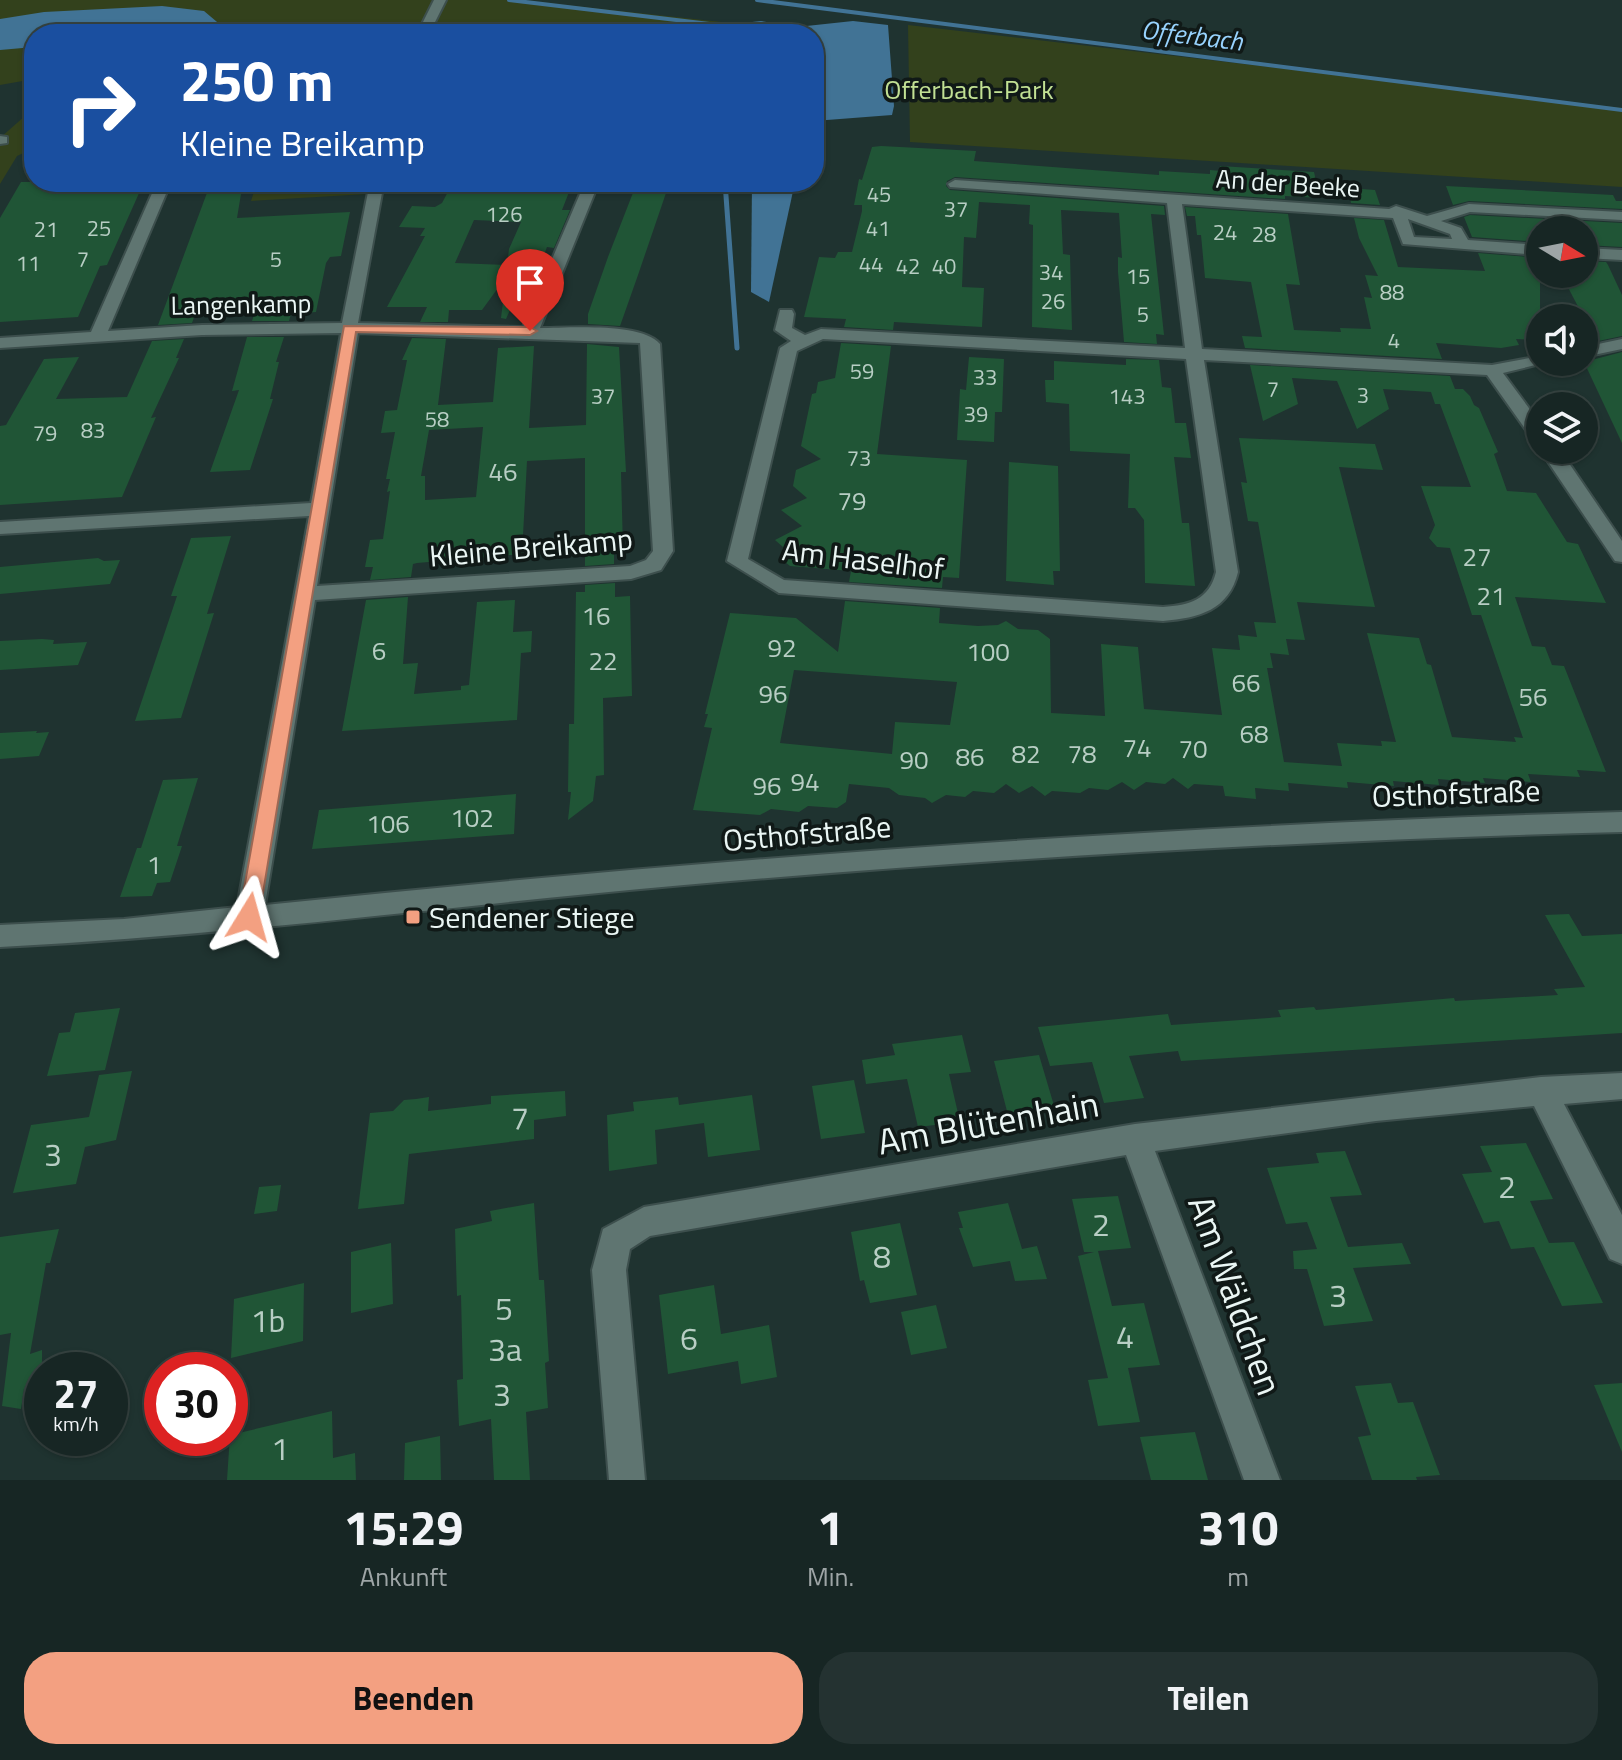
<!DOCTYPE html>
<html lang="de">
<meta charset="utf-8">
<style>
:root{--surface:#172624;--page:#243231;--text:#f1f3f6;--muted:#9ea5a6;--line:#364341;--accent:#f3a081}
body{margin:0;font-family:"Titillium Web",sans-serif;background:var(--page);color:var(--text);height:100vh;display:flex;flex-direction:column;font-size:30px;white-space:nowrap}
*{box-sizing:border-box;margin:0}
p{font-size:26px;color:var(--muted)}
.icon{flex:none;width:44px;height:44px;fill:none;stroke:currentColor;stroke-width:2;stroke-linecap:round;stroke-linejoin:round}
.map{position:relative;height:1480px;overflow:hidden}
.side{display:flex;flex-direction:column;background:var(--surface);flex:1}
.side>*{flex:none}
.hud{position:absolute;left:24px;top:24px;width:800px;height:168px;border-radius:32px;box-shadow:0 2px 6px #0004,0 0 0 2px var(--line);background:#1a4fa0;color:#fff;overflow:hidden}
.needle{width:52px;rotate:100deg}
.tools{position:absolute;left:1526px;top:216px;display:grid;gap:16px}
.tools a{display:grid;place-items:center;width:72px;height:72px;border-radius:50%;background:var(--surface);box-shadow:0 2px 6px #0004,0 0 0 2px var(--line);font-size:40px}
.speed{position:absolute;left:24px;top:1352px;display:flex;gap:16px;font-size:40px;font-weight:700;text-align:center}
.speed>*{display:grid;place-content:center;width:104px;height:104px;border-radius:50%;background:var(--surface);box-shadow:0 2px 6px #0004,0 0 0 2px var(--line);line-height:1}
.speed small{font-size:20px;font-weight:400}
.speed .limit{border:12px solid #d22;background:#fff;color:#111}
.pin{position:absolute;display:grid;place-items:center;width:68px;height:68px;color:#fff;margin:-82px -34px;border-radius:50% 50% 50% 0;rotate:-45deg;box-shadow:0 0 8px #0007}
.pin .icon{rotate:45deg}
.me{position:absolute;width:88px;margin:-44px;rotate:8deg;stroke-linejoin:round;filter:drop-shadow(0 0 6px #0008)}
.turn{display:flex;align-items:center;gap:28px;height:168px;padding:0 24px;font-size:36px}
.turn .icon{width:104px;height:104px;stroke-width:2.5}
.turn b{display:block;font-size:56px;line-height:68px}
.eta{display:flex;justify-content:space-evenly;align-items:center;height:136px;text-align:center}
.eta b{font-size:48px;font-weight:700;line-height:56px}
.primary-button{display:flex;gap:16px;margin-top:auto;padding:16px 24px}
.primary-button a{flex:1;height:92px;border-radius:32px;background:var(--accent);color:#111;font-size:32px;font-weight:700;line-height:92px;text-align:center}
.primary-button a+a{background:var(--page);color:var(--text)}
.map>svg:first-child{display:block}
</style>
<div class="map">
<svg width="1622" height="1480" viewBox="0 0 1622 1480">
<rect width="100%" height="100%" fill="#1f3330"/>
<!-- green -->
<g fill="#33411c">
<path d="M0,0H519L731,23L730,34H34V79L0,85Z"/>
<path d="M908,25L1622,108V187L910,142Z"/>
<path d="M34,108V148L17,156L0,184V138Z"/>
<path d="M257,182H369L367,194L251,201Z"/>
</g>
<!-- water -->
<g fill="#417395">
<path d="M162,6L204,11L223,27L190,24L102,34H34V47L0,50V19L44,12Z"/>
<path d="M761,21L797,27L853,21L888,25L894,106L892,115L814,121V34H767L743,23Z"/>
<path d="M752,182H795L769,302L751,292Z"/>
</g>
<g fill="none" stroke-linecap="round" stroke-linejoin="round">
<!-- stream-far1 -->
<g stroke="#417395" stroke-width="4">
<path d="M509,0L718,25L722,28V34"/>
<path d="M757,0L1622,110"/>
</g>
<!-- stream -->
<path stroke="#417395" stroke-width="5" d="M725,182L737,348"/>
</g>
<!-- building -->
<g fill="#205536" fill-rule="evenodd">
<path d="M881,146L976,151L974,161L1159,175V171L1210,174V170L1221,171L1220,166L1314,172L1320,198L1285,196V199L955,177L947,181L946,186L950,190L1164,206L1165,215L1151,214L1164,335L1156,334L1157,344L1124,342L1118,272V257L1122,258L1119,213L1061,210L1063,254L1070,255L1072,330L1032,327L1033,225L1029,224L1030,205L979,202L976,238L964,237L962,287L984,288L982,327L894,322L893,330L844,327L846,319L804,317L819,257L835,258L838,252H852L862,211V205H854L859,179L862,180L872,147Z"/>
<path d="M21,182H144L107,265L100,266L78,317L0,322V218Z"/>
<path d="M211,182H243L237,218L350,212L341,256L330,257L326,263L316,312L291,314L289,321H252L256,308L196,312L192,323L158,325Z"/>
<path d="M458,182L547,187L549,182H573L562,210H570L554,248L547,247L539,268L528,270L506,319L501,318L506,277L482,310H449L448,322H420L427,307H387L425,236H420L425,228L399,227L412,206L435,207L442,203L451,186ZM474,220L521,222L509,249L507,265L455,263Z"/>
<path d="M636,185H666L663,193H666L638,275L620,326L588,324V314L608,257Z"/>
<path d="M1446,186L1613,195L1616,201H1622V209L1469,201L1453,205Z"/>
<path d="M1348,188L1375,190L1380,205L1351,203Z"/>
<path d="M1185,207L1288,214L1300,285L1286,284L1294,330L1341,332L1340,328L1371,329L1364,297L1372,298L1365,275L1378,276L1359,238L1354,218L1384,220L1398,267L1485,271L1478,253L1540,258V340L1516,339L1519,345L1501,348L1436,343L1442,359L1245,348L1242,336L1262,337L1251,282L1205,278L1201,235H1197L1195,216H1187Z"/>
<path d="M1470,215L1622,223V247L1584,245V230H1540V242L1472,237L1464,217Z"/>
<path d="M1584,261L1606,262L1608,265L1622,295V336L1584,344V318L1561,274H1584Z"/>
<path d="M247,337H284L276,362H279L270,399H273L250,470L210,472L239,390L232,391Z"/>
<path d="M412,338L446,339L438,405L493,402L498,348L534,346L529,428L586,425L587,344L619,347L626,472H621L623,549L614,550V564L585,566V458L527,461L522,554L417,563L413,564L411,577L370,580L373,567H365L370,540L383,539L390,491L387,492L390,479H386L395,432L381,433L385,411L397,410L407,360H402ZM483,427L476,497L425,500V476H421L429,430Z"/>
<path d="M184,339L176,358H179L151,418L156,417L122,497L0,505V426L6,425L44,359L79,357L56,399L127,397L152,341Z"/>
<path d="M841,343L891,346L877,454L967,460L959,578L943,577L942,588L849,582L851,571L790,566L780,558L783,547L775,540L802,526L781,510L807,498L793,486L796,470L821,459L801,446L812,394L816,393L818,382L835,378Z"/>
<path d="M1622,352V443L1584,362Z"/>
<path d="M969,357L1004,359L1002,412H995L994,442L957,440L960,389L966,390Z"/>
<path d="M1126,359L1159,360L1162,387L1171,388L1175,423H1186L1191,458L1174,457L1182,523H1189L1195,586L1145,583L1144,520L1135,508H1128L1130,454L1070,451L1069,404L1046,402L1045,380H1054V361L1126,365Z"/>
<path d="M1250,365L1450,376L1455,389H1463L1470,396L1474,405L1479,408L1498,452L1494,454L1507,491L1536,493L1567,542L1578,544L1606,603L1515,597L1532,646L1545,647L1552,665L1564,666L1606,772L1577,770L1580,777L1528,774L1531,782L1483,778L1485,783L1438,779L1439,785L1393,781L1394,786L1347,782L1348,788L1288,783L1289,791L1255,788L1256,799L1225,796L1223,786L1194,784L1188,789L1173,778L1165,784L1146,782L1134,790L1122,782L1108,790L1089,788L1080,793L1052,791L1045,796L1032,786L1019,793L1006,784L994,793L973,791L965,797L946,795L932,803L925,798L899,795L889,788L849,784L846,802L837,808L808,806L799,812L771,809L760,815L693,810L712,728L704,727L708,714H705L730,613L796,618L838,652L845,601L940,608L939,623L978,626L998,625L1006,621L1018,629L1038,630L1050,639L1051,713L1105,716L1101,644L1138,647L1144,709L1222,715L1212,648L1240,650L1238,635L1257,637L1254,622L1276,623L1258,522L1248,521L1241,482L1247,483L1239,438L1375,444L1383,470L1339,467L1375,607L1297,602L1305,640L1286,639L1289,655L1270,653L1273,668H1267L1284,762L1342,766L1337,743L1382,746L1381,741L1396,742L1367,633L1419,638L1427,664L1431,665L1452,737L1516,742L1514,737L1523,738L1481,615H1472L1450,548L1437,547L1429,538L1435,525L1421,486L1471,487L1440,404H1435L1431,392L1383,389L1389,409L1357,429L1337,381L1292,378L1298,404L1263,421ZM794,670L957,682L950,725L895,722L892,754L780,743Z"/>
<path d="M1009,462L1058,466L1060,571H1053L1054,585L1006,581Z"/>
<path d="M231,536L207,614L214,613L181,718L135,721L177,596H171L191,538Z"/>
<path d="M98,558L104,561L120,560L110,584L0,594V567Z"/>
<path d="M615,583V597L630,596L632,696L603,698L604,775L596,776L593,801L568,820L571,792H568L569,724H574L576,592H585V585Z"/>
<path d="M408,597L403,664L418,663L414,694L461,690V686L469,685L477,602L515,600L513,632L532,631L531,652L521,653L517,720L342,731L366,600Z"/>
<path d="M42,639L54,640L53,644L87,642L78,665L0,670V641Z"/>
<path d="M37,731L36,733L49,732L39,756L0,759V733Z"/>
<path d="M198,778L177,846H182L170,882L157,883L152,896L120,897L137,848H141L163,780Z"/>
<path d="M516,794L514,834L312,849L319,810Z"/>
<path d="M1569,914L1582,936L1622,934V1033L1181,1061L1178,1051L1129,1056L1144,1098L1104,1103L1092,1062L1050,1066L1038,1027L1168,1014L1171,1025L1281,1017L1278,1010L1314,1007L1316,1010L1454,998L1455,1001L1558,995L1554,989L1585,987L1545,915Z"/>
<path d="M120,1008L105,1070L47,1076L59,1033L70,1032L75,1013Z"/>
<path d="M962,1035L971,1072L949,1074L960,1122L918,1127L907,1079L866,1084L862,1060L895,1055L892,1044Z"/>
<path d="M1039,1055L1055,1109L1008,1115L994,1061Z"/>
<path d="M132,1071L116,1140L85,1147L76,1184L13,1193L31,1125L89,1117L99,1075Z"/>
<path d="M854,1080L865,1133L821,1139L812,1086Z"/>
<path d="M565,1091L566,1116L534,1120V1139L409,1154L404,1204L358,1209L370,1113L393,1111L404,1100L416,1099L429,1097L428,1111L491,1104V1096Z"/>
<path d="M752,1095L760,1150L708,1157L704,1123L655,1130L657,1164L609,1171L607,1115L634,1111L633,1102L678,1097L679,1105Z"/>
<path d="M1526,1143L1553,1199L1530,1201L1549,1243L1574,1242L1603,1303L1562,1306L1534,1247L1511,1249L1499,1221L1484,1223L1462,1174L1492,1172L1480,1146Z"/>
<path d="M1345,1151L1362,1195L1330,1197L1348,1247L1402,1243L1411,1264L1353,1268L1373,1321L1324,1326L1307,1269H1294L1293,1251L1317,1249L1307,1222L1286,1224L1267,1168L1319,1163L1316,1153Z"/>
<path d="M281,1185L277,1211L254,1214L259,1187Z"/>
<path d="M1118,1196L1131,1248L1098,1251L1112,1306L1144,1303L1160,1365L1128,1368L1140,1422L1098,1426L1088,1380L1108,1378L1078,1256L1094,1252H1084L1072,1199Z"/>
<path d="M534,1203L539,1280H544L549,1361L545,1363L548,1408L526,1412L530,1480H494L491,1419L459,1426L457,1380L463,1379L461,1295L457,1296L455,1229L492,1221L490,1211Z"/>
<path d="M1008,1203L1022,1249L1037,1246L1047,1279L1015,1281L1010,1261L973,1267L959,1228H963L958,1212Z"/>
<path d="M900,1223L917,1295L870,1303L864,1280L860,1281L851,1232Z"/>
<path d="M59,1229L50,1263H46L30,1354L42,1350V1384L24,1389L21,1409L2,1406L11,1333L0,1335V1237Z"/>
<path d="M391,1243L393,1304L351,1313V1252Z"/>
<path d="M304,1283L303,1341L231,1358L234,1299Z"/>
<path d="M714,1285L721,1334L769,1325L777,1377L741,1384L738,1361L668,1374L659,1295Z"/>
<path d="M936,1305L947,1348L911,1355L901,1312Z"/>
<path d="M1391,1383L1398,1403L1413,1402L1440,1475L1416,1477L1417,1480H1372L1358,1437L1371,1435L1355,1386Z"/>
<path d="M1622,1383V1452L1594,1385Z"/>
<path d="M332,1411L333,1458L355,1453L356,1480H227L230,1435Z"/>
<path d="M1195,1432L1208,1480H1151L1140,1437Z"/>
<path d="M440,1436L441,1480H404L405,1443Z"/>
</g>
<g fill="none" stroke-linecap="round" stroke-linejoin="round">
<defs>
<g id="minor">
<path d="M434,0H446L429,34H417Z"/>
<path d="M0,136L7,137V143L0,144Z"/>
<path d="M955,180L1389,209L1396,206L1427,216L1469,204L1622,212V220L1470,212L1441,221L1461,228L1468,240L1540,245V255L1403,244L1393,218L1182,204L1202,349L1492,365L1540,356V362H1548L1503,373L1540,423V442L1533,440L1487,375L1204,360L1238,572C1229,610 1199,618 1163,621L779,593L727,561L780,348L791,341L775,330L780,310H792L794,314L792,328L805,335L821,329L1185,348L1167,203L950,187L948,184ZM1408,219L1450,234L1452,239L1414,237ZM823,339L1186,359L1216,572C1209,600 1190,605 1163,607L784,580L748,559L797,351Z"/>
<path d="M157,182H171L108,331L202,325L342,323L370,182H384L358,323L523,327L585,182H599L540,328C568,328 642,322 660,344L673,551L661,570L631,579L315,600L265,905C716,858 1168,825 1622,812V832C1309,840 996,858 684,885C456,905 228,936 0,947V925L124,919L237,907L309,516L0,534V522L311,503L341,333L202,335L0,348V338L91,332ZM358,333L640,343L653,551L646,560L630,566L317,586Z"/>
<path d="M1584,248L1622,250V260L1584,258Z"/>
<path d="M1622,339V349L1584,357V347Z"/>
<path d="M1540,450H1560L1622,541V562L1615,561Z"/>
<path d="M1622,1073V1099L1564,1104L1622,1215V1264L1610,1259L1534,1106L1376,1121L1155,1151L1280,1480H1244L1126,1155L650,1236L630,1249L626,1270L645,1480H609L592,1270L603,1229L644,1207L1135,1124L1541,1077Z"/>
</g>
</defs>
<!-- minor casing -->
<use href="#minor" stroke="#3d4f4d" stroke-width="4"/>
<!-- minor -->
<use href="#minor" fill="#5f7571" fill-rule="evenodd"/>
</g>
<!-- route -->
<path fill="#f3a081" stroke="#9e6854" stroke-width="2" d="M344,326L530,327L537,331L530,335L356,332L259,917L256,922H242L239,917Z"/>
<!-- markers -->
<rect fill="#f3a081" stroke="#101917" stroke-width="3" x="405" y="909" width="16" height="16" rx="4"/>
<g text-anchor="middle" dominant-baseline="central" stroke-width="7" stroke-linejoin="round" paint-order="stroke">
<!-- far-number labels -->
<g font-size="22" fill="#b8cec4">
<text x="879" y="194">45</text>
<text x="956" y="209">37</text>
<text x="504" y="214">126</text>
<text x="99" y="228">25</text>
<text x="878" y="228">41</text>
<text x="46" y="229">21</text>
<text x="1225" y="232">24</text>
<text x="1264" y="234">28</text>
<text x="83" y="259">7</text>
<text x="276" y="259">5</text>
<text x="28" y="263">11</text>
<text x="871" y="264">44</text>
<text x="908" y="266">42</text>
<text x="944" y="266">40</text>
<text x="1051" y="272">34</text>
<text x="1138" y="276">15</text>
<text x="1392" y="292">88</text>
<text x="1053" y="301">26</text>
<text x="1143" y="314">5</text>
<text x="1394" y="340">4</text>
<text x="862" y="371">59</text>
<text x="985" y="377">33</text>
<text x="1273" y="389">7</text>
<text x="1363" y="395">3</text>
<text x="603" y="396">37</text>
<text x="1127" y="396">143</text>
<text x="976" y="414">39</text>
<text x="437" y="419">58</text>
<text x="93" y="430">83</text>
<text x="45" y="433">79</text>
<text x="859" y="458">73</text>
</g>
<!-- far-water labels -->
<g font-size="26" font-style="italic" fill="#98d3fe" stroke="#101917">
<text transform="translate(1192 35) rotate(7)">Offerbach</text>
</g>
<!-- far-park labels -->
<g font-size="26" fill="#c2e194" stroke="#101917">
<text x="969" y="89">Offerbach-Park</text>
</g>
<!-- far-street labels -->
<g font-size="26" fill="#eaf6f4" stroke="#101917">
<text transform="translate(1288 183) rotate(4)">An der Beeke</text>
<text transform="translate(241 304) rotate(-1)">Langenkamp</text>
</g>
<!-- number labels -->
<g font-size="26" fill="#b8cec4">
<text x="503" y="471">46</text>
<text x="852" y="500">79</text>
<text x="1477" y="556">27</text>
<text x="1491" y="595">21</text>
<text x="596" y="615">16</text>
<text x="782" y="647">92</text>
<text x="379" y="650">6</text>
<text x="988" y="651">100</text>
<text x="603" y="660">22</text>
<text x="1246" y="682">66</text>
<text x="773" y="693">96</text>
<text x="1533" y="696">56</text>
<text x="1254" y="733">68</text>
<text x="1137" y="747">74</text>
<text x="1193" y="748">70</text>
<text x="1026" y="753">82</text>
<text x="1082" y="753">78</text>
<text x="970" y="756">86</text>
<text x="914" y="759">90</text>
<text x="805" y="781">94</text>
<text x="767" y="785">96</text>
<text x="472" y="817">102</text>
<text x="388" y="823">106</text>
<text x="154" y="864">1</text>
</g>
<!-- street labels -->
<g font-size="30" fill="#eaf6f4" stroke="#101917">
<text transform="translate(531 547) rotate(-5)">Kleine Breikamp</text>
<text transform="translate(863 559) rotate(7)">Am Haselhof</text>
<text transform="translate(1456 793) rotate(-2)">Osthofstraße</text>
<text transform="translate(807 833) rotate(-5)">Osthofstraße</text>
</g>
<!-- poi labels -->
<g font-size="30" fill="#eaf6f4" stroke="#101917" text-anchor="start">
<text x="429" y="917">Sendener Stiege</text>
</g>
<!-- near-number labels -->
<g font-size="32" fill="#b8cec4">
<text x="520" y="1118">7</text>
<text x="53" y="1154">3</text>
<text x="1507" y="1186">2</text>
<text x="1101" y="1224">2</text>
<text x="882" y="1256">8</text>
<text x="1338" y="1295">3</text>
<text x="504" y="1308">5</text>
<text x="268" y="1320">1b</text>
<text x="1125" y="1336">4</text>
<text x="689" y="1338">6</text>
<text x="505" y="1349">3a</text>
<text x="502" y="1394">3</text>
<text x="280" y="1448">1</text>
</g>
<!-- near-street labels -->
<g font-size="36" fill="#eaf6f4" stroke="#101917">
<text transform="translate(988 1122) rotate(-10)">Am Blütenhain</text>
<text transform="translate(1236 1295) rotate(70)">Am Wäldchen</text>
</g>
</g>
</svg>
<div class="tools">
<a><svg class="needle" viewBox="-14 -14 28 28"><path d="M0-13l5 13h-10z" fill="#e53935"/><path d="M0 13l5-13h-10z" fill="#9ea5a6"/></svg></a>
<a><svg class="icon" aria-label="sound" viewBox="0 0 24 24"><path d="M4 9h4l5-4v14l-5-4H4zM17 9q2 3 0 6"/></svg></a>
<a><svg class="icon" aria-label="layers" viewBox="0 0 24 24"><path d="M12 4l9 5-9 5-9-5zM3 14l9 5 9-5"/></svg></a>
</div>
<div class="speed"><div>27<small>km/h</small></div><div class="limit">30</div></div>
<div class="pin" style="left:530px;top:331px;background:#d93025"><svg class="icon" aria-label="arrive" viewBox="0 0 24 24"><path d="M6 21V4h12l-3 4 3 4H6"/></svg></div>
<svg class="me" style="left:249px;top:917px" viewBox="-20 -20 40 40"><path d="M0-17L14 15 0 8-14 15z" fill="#f3a081" stroke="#fff" stroke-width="4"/></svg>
<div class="hud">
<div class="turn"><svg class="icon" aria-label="right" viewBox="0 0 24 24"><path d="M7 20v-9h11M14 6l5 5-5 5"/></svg><div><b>250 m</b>Kleine Breikamp</div></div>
</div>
</div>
<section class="side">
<div class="eta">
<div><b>15:29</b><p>Ankunft</p></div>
<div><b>1</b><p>Min.</p></div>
<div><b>310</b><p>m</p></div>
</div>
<div class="primary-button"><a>Beenden</a><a>Teilen</a></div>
</section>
